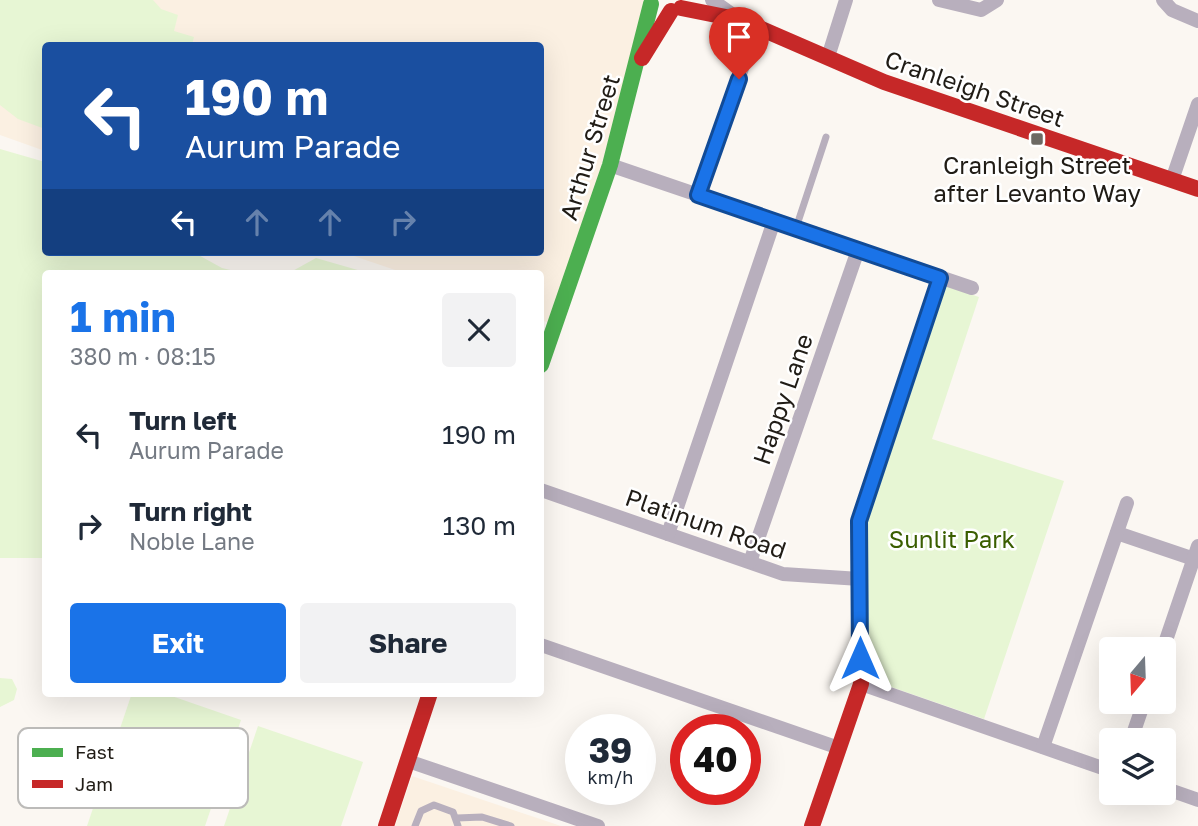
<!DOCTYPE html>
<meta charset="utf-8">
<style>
:root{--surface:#fff;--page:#f2f2f3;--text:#1f2937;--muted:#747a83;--accent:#1a73e8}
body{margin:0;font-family:"Golos Text",sans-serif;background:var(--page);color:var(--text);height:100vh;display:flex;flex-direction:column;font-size:26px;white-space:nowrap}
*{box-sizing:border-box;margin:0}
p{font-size:23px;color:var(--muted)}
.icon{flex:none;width:38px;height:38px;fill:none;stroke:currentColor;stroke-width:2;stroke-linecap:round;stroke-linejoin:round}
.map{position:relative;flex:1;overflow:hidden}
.panel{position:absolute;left:42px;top:270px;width:502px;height:427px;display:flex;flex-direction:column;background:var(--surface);border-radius:7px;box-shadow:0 7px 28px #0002}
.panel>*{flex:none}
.hud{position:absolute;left:42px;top:42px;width:502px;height:214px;border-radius:7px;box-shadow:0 7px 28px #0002;background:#1a4fa0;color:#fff;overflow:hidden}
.needle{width:46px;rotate:199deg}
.fabs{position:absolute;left:1099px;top:637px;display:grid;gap:14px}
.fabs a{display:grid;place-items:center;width:77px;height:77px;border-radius:7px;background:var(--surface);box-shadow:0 7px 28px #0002;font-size:35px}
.speed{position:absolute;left:565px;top:714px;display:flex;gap:14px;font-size:35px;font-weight:700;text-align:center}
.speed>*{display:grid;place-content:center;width:91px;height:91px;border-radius:50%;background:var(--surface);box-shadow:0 7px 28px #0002;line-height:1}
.speed small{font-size:18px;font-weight:400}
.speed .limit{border:10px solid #d22;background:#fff;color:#111}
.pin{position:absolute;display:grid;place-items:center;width:60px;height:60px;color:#fff;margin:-72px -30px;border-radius:50% 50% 50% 0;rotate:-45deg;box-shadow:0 0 7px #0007}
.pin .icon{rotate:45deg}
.me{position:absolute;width:77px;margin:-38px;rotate:0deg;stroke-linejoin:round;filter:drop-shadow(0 0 5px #0008)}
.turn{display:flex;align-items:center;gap:24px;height:147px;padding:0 28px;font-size:32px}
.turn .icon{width:91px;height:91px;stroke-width:2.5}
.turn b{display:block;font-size:49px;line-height:60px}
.lanes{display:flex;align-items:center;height:66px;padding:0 28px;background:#0003;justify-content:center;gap:35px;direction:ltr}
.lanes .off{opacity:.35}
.round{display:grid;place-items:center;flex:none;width:74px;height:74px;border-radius:7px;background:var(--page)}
.summary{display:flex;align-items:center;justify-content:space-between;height:119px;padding:0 28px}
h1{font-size:42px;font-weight:700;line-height:52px;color:var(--accent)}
.primary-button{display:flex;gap:14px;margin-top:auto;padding:14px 28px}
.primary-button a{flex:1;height:80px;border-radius:7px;background:var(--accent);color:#fff;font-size:28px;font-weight:700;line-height:80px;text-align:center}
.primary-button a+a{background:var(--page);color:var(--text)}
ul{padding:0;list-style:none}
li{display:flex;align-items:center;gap:21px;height:91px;padding:0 28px}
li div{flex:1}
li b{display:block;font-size:26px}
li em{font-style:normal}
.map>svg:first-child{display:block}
</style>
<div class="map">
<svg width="1198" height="826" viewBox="0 0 1198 826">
<rect width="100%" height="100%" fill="#fbf7f2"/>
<!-- built -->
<g fill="#fbf0e2">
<path d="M0,0H649L555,325L541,320V273H404L342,252H541V46H46L45,151L0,135Z"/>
<path d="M412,776L561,826H395Z"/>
</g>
<!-- green -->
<g fill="#e7f6d4">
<path d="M0,0H153L161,9L178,15L174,31L194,37L192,45L46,46L45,129L18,119L0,105Z"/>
<path d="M0,149L45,162L46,252H193L222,268L243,273H46V557L43,558H0Z"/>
<path d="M316,258L368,273H289Z"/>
<path d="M943,285L979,297L932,439L1064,481L984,719L868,679L864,522Z"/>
<path d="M0,678L12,679L17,689L14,700L0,707Z"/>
<path d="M132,693H163L241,720L205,826H87Z"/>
<path d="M258,726L363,762L341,826H224Z"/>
</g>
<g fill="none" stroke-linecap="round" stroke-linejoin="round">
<!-- lane -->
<g stroke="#b8afbd" stroke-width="7">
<path d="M796,228L826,137"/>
<path d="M457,818L482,817L511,826"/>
<path d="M415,826L421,811L434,805L453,812L458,826"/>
</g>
<!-- street -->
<g stroke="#b8afbd" stroke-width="14">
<path d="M712,0L737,18"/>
<path d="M939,0L981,10L997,0"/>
<path d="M1163,0L1172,10L1198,21"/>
<path d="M828,57L846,0"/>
<path d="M610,165L972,288"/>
<path d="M1172,180L1198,104"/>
<path d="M698,195L756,28"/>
<path d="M541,490L783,574L860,579"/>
<path d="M1117,533L1194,559"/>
<path d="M668,534L774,221"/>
<path d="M750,562L858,250"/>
<path d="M541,645L839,748"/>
<path d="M1163,649L1198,546"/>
<path d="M861,684L1111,771"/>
<path d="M1131,740L1144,702"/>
<path d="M1043,747L1127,503"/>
<path d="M408,761L598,826"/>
<path d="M1164,788L1198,800"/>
</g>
<!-- fast -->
<g stroke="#4caf50" stroke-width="16">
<path d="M541,365L610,165L651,4"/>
<path d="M859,560V521L940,278"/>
</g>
<!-- jam -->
<g stroke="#c62828" stroke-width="16">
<path d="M681,8L741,20L884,82L1198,189"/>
<path d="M642,58L671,11"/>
<path d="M386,826L430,693"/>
<path d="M812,826L861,684L859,560"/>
</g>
</g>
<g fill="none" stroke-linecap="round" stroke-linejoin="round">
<defs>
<path id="route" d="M739,79L698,195L940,278L859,521L860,658"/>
</defs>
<!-- route casing -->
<use href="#route" stroke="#114b97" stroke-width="18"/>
<!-- route -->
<use href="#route" stroke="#1a73e8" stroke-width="12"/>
</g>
<!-- markers -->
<rect fill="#6d6963" stroke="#fff" stroke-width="2.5" x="1030" y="132" width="14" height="14" rx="3.5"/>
<g text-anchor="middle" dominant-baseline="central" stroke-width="5" stroke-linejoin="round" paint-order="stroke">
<!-- street labels -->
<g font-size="24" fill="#201c16" stroke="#fff">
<text transform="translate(975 88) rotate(19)">Cranleigh Street</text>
<text transform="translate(589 147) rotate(-73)">Arthur Street</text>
<text transform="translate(782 399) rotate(-71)">Happy Lane</text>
<text transform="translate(706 523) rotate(19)">Platinum Road</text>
</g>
<!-- poi labels -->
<g font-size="24" fill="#201c16" stroke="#fff">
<text x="1037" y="164">Cranleigh Street<tspan x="1037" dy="28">after Levanto Way</tspan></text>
</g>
<!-- park labels -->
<g font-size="24" fill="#3a5e00" stroke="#fff">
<text x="952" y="538">Sunlit Park</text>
</g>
</g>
<!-- legend -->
<rect x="18" y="728" width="230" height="80" rx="10" fill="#fff" stroke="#bcbbb9" stroke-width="2"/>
<rect x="32" y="748" width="31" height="9" fill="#4caf50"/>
<rect x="32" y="780" width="31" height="8" fill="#c62828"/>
<g font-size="19" fill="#201c16">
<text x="75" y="759">Fast</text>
<text x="75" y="791">Jam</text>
</g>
</svg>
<div class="fabs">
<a><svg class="needle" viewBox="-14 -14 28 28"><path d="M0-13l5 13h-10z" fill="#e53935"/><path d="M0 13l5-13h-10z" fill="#747a83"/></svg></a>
<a><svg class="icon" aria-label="layers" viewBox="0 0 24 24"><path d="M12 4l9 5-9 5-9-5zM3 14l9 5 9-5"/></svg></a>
</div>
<div class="speed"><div>39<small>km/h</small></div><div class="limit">40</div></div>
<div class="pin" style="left:739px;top:79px;background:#d93025"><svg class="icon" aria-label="arrive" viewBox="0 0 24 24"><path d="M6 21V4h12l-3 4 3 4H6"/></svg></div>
<svg class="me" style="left:860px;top:658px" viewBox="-20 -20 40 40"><path d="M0-17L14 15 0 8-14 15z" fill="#1a73e8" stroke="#fff" stroke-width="4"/></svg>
<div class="hud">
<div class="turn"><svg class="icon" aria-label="left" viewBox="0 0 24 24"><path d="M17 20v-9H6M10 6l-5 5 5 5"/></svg><div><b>190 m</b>Aurum Parade</div></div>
<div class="lanes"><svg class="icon" aria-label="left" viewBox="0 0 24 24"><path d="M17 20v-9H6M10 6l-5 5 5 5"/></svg><svg class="icon off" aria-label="ahead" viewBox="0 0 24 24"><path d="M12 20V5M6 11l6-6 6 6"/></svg><svg class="icon off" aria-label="ahead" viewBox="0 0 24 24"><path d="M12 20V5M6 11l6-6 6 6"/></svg><svg class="icon off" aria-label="right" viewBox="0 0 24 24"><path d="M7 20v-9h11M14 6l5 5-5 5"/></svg></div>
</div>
<section class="panel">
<div class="summary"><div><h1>1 min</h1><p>380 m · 08:15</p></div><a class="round"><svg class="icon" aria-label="close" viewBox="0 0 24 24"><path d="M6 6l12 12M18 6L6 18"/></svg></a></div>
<ul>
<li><svg class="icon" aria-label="left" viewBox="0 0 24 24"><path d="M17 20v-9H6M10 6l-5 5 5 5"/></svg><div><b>Turn left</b><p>Aurum Parade</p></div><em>190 m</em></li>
<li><svg class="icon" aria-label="right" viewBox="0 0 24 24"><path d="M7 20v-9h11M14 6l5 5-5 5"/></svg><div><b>Turn right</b><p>Noble Lane</p></div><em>130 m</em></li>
</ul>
<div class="primary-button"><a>Exit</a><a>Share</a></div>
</section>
</div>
